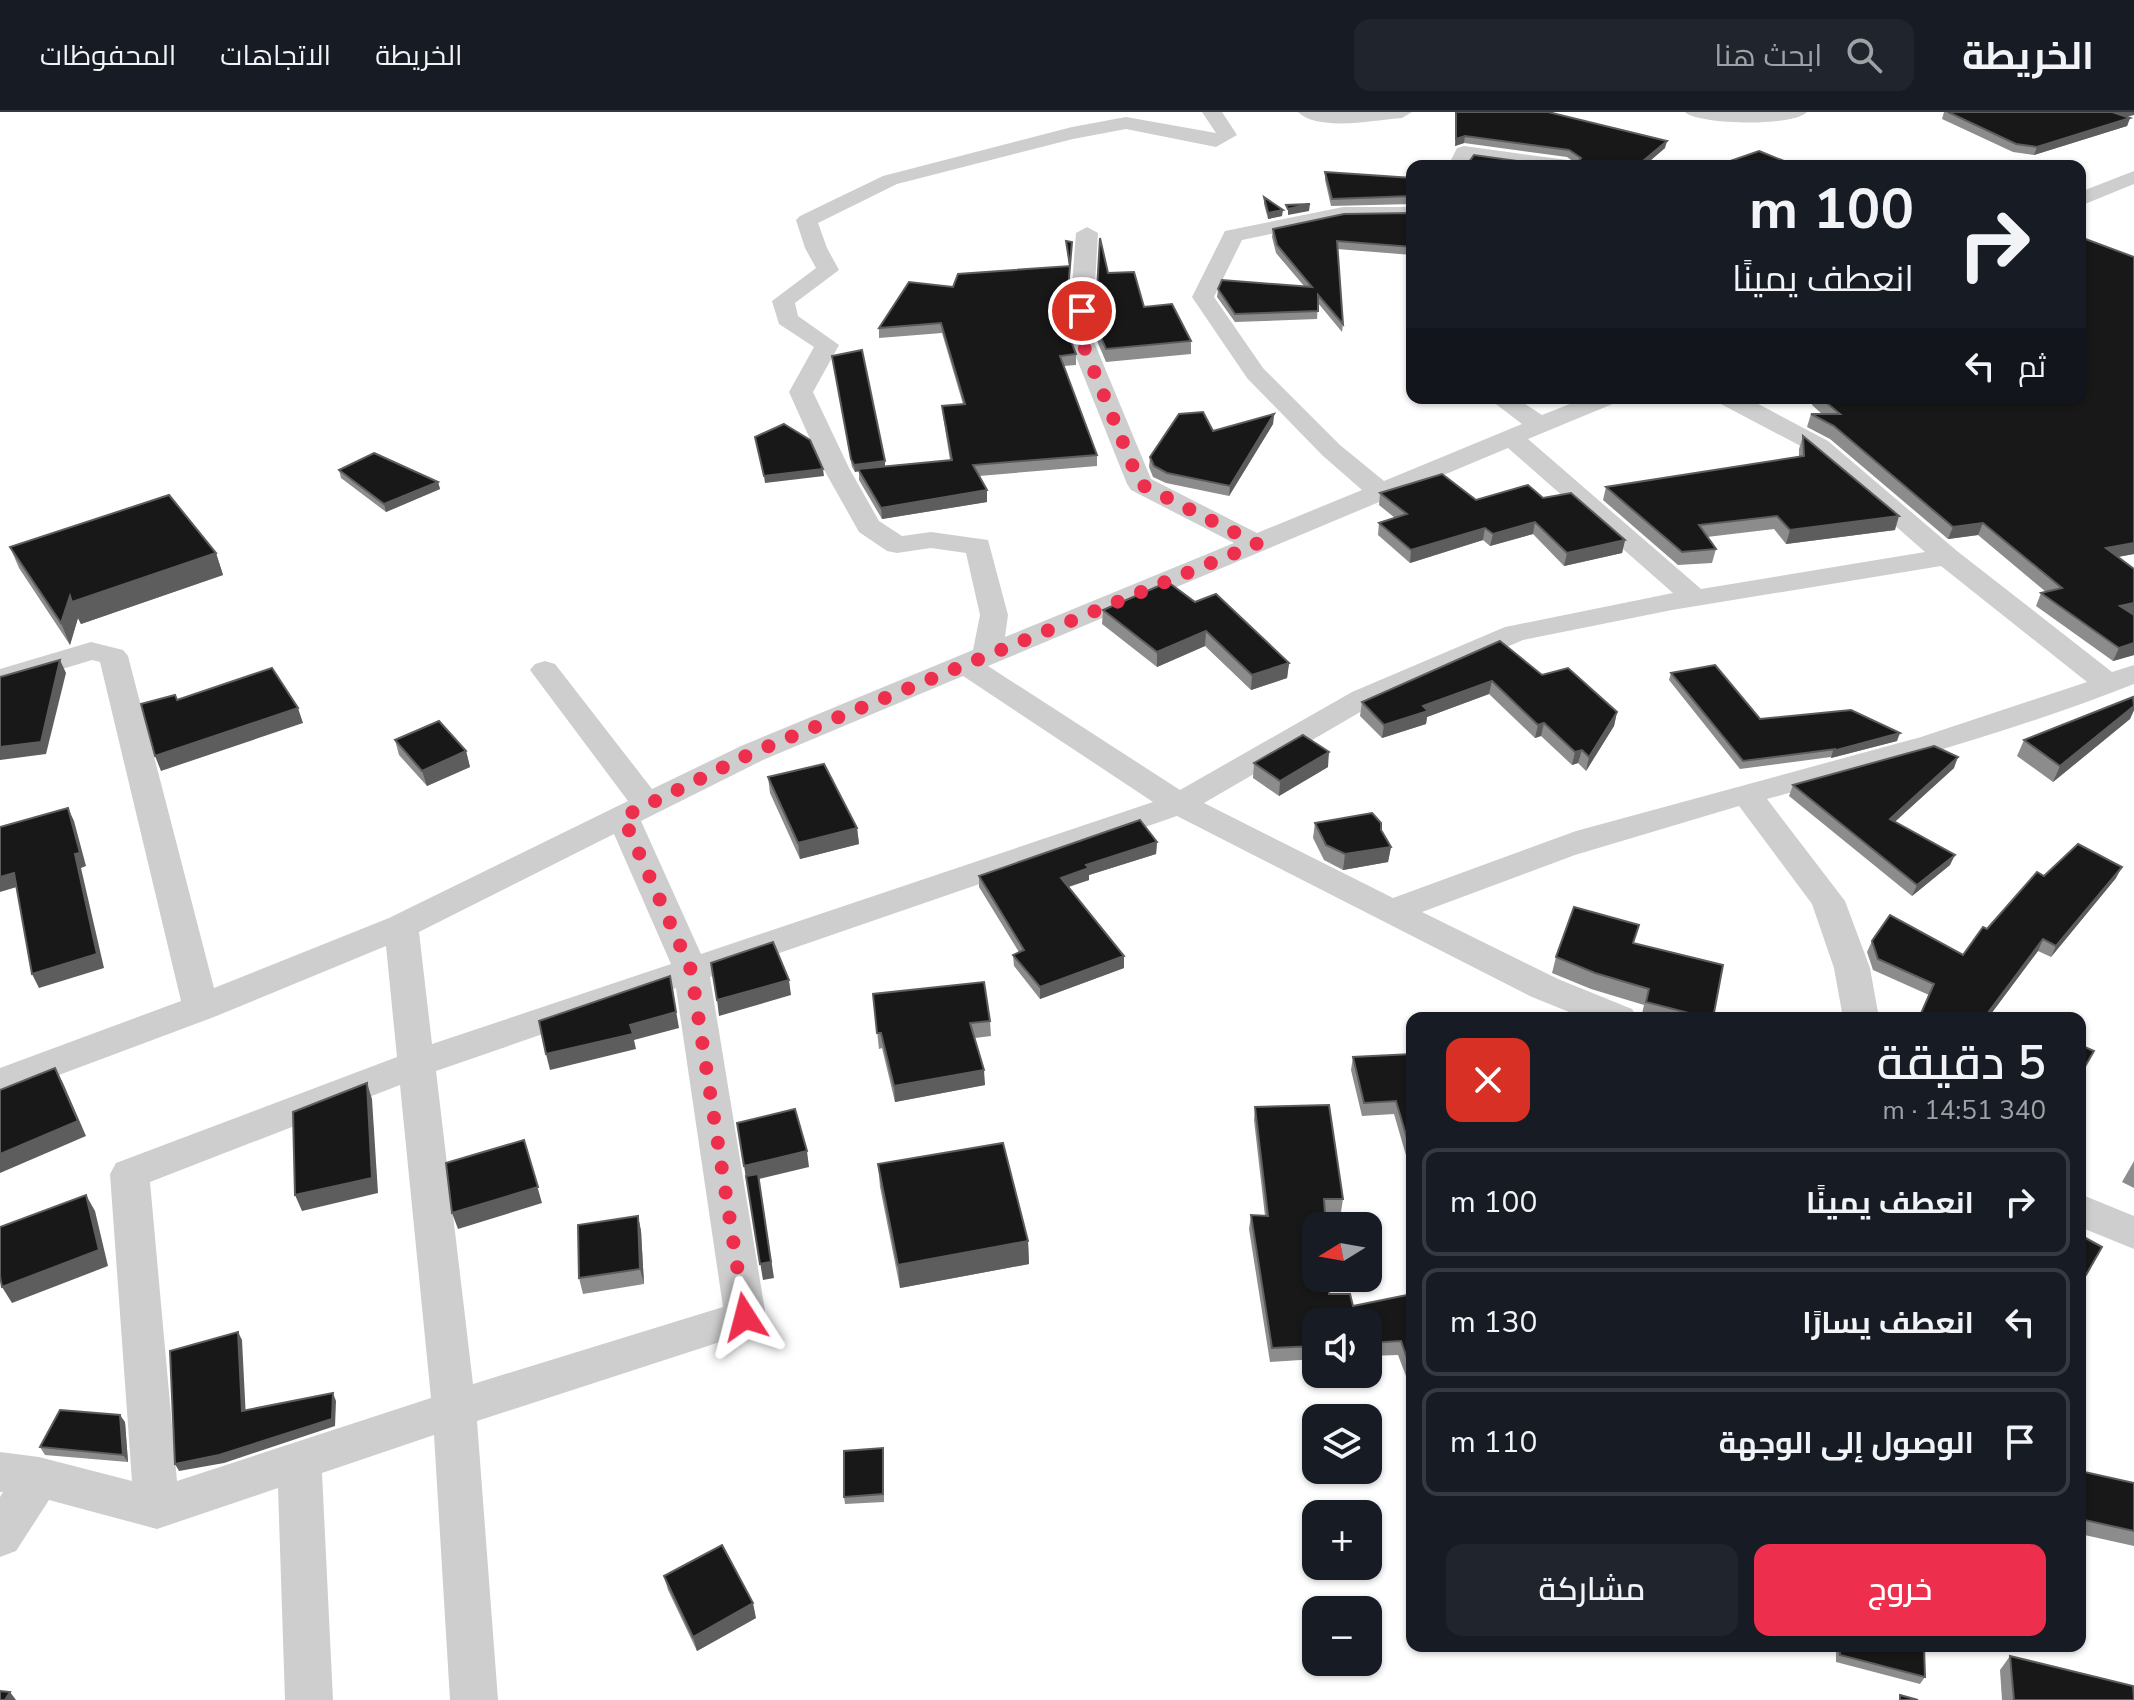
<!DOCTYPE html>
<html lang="ar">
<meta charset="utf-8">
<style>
:root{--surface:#171b24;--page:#20242c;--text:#f1f3f6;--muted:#9ea1a6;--line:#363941;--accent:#ee2e4d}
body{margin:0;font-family:"Nunito Sans",Cairo,sans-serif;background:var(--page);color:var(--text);direction:rtl;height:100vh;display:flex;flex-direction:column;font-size:30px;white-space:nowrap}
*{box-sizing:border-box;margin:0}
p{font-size:26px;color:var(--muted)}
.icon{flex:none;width:44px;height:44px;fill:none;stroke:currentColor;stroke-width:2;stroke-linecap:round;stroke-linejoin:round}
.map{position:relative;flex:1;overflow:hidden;direction:ltr}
.sheet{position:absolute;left:1406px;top:900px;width:680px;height:640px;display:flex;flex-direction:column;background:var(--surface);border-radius:16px;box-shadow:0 2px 6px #0004;direction:rtl}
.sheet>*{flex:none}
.banner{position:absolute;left:1406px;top:48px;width:680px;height:244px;border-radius:16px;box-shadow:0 2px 6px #0004;direction:rtl;background:#171b24;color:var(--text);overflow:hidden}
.needle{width:52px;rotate:259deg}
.buttons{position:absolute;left:1302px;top:1100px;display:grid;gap:16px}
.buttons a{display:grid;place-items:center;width:80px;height:80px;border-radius:16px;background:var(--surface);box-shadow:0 2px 6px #0004;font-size:40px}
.pin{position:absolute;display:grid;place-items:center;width:68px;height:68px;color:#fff;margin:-34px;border:4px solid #fff;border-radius:50%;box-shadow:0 2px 8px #0007}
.me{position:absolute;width:88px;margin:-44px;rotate:351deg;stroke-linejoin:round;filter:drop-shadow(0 0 6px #0008)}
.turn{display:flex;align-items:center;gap:28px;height:168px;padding:0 40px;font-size:36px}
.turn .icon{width:104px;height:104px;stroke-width:2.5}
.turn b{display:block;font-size:56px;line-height:68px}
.then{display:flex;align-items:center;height:76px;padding:0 40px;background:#0003;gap:16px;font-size:30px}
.round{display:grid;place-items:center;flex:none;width:84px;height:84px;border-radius:16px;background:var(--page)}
.head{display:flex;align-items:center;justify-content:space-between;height:136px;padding:0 40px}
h1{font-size:48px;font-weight:600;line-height:60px}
.action{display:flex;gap:16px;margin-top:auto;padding:16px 40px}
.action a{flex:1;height:92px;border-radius:16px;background:var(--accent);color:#fff;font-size:32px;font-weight:600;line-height:92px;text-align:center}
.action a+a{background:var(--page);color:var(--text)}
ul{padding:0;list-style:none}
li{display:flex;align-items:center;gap:24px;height:108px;margin:0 16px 12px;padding:0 24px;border:4px solid var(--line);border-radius:16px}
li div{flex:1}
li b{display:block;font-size:30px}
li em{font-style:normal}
header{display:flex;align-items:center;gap:48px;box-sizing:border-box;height:112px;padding:0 40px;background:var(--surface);border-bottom:2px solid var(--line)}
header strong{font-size:38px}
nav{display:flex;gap:44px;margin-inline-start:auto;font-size:28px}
.search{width:560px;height:72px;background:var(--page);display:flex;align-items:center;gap:20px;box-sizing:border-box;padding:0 28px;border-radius:16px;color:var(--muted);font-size:30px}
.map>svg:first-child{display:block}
</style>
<header>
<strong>الخريطة</strong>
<div class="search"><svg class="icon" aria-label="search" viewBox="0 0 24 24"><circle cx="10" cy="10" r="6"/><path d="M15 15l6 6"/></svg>ابحث هنا</div>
<nav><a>الخريطة</a><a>الاتجاهات</a><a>المحفوظات</a></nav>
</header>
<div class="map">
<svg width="2134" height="1588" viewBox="0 0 2134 1588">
<rect width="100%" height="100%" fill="#fff"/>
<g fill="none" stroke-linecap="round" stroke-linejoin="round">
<!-- street -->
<g fill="#cecece" fill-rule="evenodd">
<path d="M1202,0H1222L1237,23L1216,35L1126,17L1073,27L897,72L818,111L827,136L839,158L795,191L798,204L839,233L813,280L849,356L879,409L902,424L931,420L988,428L1008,503L1005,525L1234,431L1131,378L1127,372L1068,225L1076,121L1087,115L1098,121L1092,225L1151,367L1257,421L1362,378L1322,343L1247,266L1192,185L1225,119L1343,95H1412V107H1343L1242,128L1214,185L1263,256L1340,333L1384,369L1522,312L1488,286H1516L1542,303L1585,286H1618L1615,291L1528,327L1701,477L1925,440L1810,339L1719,291L1716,286H1747L1828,329L1957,439L2112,560L2134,553V572C2015,619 1891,653 1767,687L1845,789L1870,856L1879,906H1843L1834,856L1812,792L1739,694L1575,743L1422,800L1558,867L1632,897L1637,906H1584L1532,885L1177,704L710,865L766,1205L760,1217L477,1309L498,1588H450L434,1323L322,1361L333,1588H285L278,1376L157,1417L49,1388L16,1439L0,1445V1385L3,1380H0V1340L39,1345L132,1369L110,1062L116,1051L397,945L386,834L214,905L0,985V956L181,889L100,550L92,548L0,576V557L91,530L123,538L128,544L214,876L389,806L628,689L530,558L535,552L545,549L555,552L652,677L741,634L973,538L980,503L966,441L931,436L897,441L887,439L859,420L823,356L789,280L814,235L779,212L772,189L816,156L805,136L796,108L800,104L883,64L1072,15L1126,5L1216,21ZM1508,336L1673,481L1505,515L1352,580L1180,678L988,554ZM1941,454L2087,570L1921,625L1576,719L1393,786L1204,691L1374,592L1523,528L1672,498ZM963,564L1153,690L701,842L641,709L763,648ZM614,722L671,852L432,932L419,820ZM676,876L723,1195L473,1272L436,959ZM400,973L431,1286L177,1369L150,1070Z"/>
<path d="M1298,0H1412L1402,6C1375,8 1318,20 1298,0Z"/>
<path d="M1685,0H1807C1794,15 1698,13 1685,0Z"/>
<path d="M1464,34L1567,48L1577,54H1523L1471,47L1468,54H1448L1457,36Z"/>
<path d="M2134,59V72L2080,94V80Z"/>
<path d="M2080,1082L2134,1104V1137L2080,1115Z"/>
</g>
</g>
<!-- wall -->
<g fill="#8c8c8c">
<path d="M1455,0H1551H1548L1665,36L1644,54H1458L1459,50H1574L1567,45L1464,31L1455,34Z"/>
<path d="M1944,0H2134L2127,5L2130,6L2127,14L2034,43L2013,40L1942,7Z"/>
<path d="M1325,60L1412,66V92L1331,94L1325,68Z"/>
<path d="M1264,85L1282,104L1268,107L1264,92Z"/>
<path d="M1412,101V143L1337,137L1343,212L1342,220L1318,191L1317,207L1235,210L1217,185L1218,177L1304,174L1276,141L1272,125L1273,117Z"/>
<path d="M1066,129L1072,130L1066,216L1076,242V253L1064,254L1097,343V354L979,364L987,390L882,407L859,368V359L855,360L852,355L832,244L885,349V354L950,348L943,304L942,294L963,292L942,221L879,226V216L953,175L1069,154Z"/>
<path d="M1108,161L1144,195L1191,229V242L1106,250L1095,224V212Z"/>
<path d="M1814,286H2080L2134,442L2118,445L2134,457V543L2113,549L2036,494L2041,481L2046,480L1978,423L1948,427L1830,327L1807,315L1811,302H1822L1812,293Z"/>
<path d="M1274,302L1273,312L1229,384L1166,371L1153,365L1149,355L1150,345L1213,319Z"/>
<path d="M1803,324L1895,418L1786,432L1774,417L1707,425L1716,437L1712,451L1678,453L1603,388L1606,375L1799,345V337Z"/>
<path d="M339,358L438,370L440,377L386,400L341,366Z"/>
<path d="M1380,381L1476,388L1543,386L1625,428L1622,441L1564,454L1533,422L1490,434L1483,428L1410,451L1378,423L1379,411L1395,406L1379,393Z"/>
<path d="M10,435L216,441L223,463L81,512L78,506L70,533L19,456Z"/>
<path d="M1195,490L1289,551L1287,566L1251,578L1205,534L1157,555L1102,512L1103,498Z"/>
<path d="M1500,529L1542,563L1617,600L1614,614L1586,659L1578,651L1572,653L1541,624L1535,626L1489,582L1427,605L1426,612L1382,626L1360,604L1362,590Z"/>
<path d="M1671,561L1760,607L1897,629L1831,646V645L1740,657L1669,568Z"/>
<path d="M2134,587V598L2130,607L2053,670L2017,644L2024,628Z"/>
<path d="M395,628L466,639L470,655L427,674L399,643Z"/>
<path d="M1254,651L1328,655L1279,684L1253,666Z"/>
<path d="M1954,656L1895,709L1950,753L1912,784L1789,684L1793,673Z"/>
<path d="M768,665L857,716L859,732L800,747L770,681Z"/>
<path d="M1315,711L1391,735L1388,750L1343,758L1324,748L1313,726Z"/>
<path d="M1157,730L1156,742L1089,763V768L1069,775L1124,844V856L1040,887L1014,854L1013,843L1019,840L979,775V764Z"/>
<path d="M2044,764L2116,766L2051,845L2038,839L1990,903L1929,883L1873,858L1867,840L1872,829L1963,843L1987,817Z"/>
<path d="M1634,831L1713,906H1641L1644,893L1591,877L1552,861L1556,845Z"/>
<path d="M873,882L990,909L991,924L975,926L985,973L895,990L882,936L879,937Z"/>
<path d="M1412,942V1064L1394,1002L1362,1004L1351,958L1353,945Z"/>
<path d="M1255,995L1343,1087L1341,1100L1325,1101L1329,1182L1353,1194L1412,1182V1280L1398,1243L1368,1244V1210H1316V1247L1270,1250L1249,1117L1251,1103L1265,1104L1254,1008Z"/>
<path d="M2134,1049V1076L2122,1070Z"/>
<path d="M878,1052L1028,1129L1029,1152L900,1176L880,1075Z"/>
<path d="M638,1104L641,1119L644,1172L583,1182L579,1166Z"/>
<path d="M2080,1123L2102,1135L2080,1174Z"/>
<path d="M125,1310L128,1350L45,1343L40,1335Z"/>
<path d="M884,1344V1390L845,1392L844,1385Z"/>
<path d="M2080,1359L2134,1371V1434L2080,1422Z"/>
<path d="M664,1464L756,1506L697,1539L668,1478Z"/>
<path d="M1836,1534H1924L1925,1565L1920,1572L1836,1550Z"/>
<path d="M2010,1544L2134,1588H2002L2000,1558Z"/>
</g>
<!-- shaded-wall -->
<g fill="#5d5d5d">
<path d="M2119,0H2134V3L2112,9L2115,1Z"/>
<path d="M2130,6L2127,14L2034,43L2037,35Z"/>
<path d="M1465,24L1464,31L1455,34L1456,27Z"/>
<path d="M1667,29L1665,36L1644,54H1637Z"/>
<path d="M1310,92L1309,99L1288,103V97Z"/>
<path d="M1283,98L1282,104L1268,107V101Z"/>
<path d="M1274,302L1273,312L1229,384L1230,374Z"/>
<path d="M885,349V356L858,357L859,359L855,360L854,353Z"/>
<path d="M823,357L824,364L765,371L764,364Z"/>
<path d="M438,370L440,377L386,400L384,392Z"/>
<path d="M987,378V390L882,407L881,396Z"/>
<path d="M1899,404L1895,418L1786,432L1790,418Z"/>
<path d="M1535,410L1533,422L1490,434L1493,422Z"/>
<path d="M1983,411L1978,423L1948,427L1953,415Z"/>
<path d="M1485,416L1483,428L1410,451L1411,438Z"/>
<path d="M1625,428L1622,441L1564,454L1567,441Z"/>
<path d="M2134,431V442L2100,448L2106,436Z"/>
<path d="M216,441L223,463L81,512L78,506L70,533L61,511L70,484Z"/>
<path d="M2134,491V503L2120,494Z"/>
<path d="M1206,519L1205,534L1157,555V540Z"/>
<path d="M2134,531V543L2113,549L2119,536Z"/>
<path d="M60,548L66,561L46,642L0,648V635Z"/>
<path d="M1289,551L1287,566L1251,578L1252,563Z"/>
<path d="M1492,569L1489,582L1427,605L1426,612L1382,626L1384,613L1423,594Z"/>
<path d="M2134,594V598L2130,607L2053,670L2060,654Z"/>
<path d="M298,596L303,611L161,659L155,644Z"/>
<path d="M1617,600L1614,614L1586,659L1589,645Z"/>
<path d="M1544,611L1541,624L1535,626L1538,613Z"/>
<path d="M1900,621L1897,629L1831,646L1833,639Z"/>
<path d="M1582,638L1578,651L1572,653L1575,640Z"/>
<path d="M466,639L470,655L427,674L422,659Z"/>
<path d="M1329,640L1328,655L1279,684L1280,669Z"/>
<path d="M1958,645L1954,656L1886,718L1890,707Z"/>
<path d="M68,696L74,709L86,754L81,756L104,856L39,876L32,862L75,742Z"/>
<path d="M857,716L859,732L800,747L798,731Z"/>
<path d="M1157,730L1156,742L1089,763V768L1061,777V766L1086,753Z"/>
<path d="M1391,735L1388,750L1343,758L1345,742Z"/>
<path d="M1955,743L1950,753L1912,784L1917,773Z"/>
<path d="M2122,755L2116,766L2051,845L2056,834Z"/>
<path d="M14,761L20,774L0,780V765Z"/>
<path d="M2043,827L2038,839L1988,906L1987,902Z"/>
<path d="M1124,844V856L1040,887V875Z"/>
<path d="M670,864L679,916L634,928L636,937L550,958L546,942L630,913Z"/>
<path d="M789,868L791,883L719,904L717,888Z"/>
<path d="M55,956L63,971L86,1024L0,1061V1042Z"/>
<path d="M984,958L985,973L895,990L894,974Z"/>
<path d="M367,971L372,987L378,1081L302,1099L295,1083Z"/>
<path d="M524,1028L542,1091L458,1117L452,1101Z"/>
<path d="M807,1039L809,1055L759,1067L774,1166L763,1168L744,1054Z"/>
<path d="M86,1083L95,1099L108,1154L12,1191L2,1175Z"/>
<path d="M638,1104L641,1119L644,1172L640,1157Z"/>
<path d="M1028,1129L1029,1152L900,1176L898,1153Z"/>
<path d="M238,1220L242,1228L246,1307L242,1299Z"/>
<path d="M333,1281L336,1289L335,1314L224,1351L179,1359L175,1352Z"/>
<path d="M120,1303L125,1310L128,1350L123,1343Z"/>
<path d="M753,1491L756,1506L697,1539L693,1525Z"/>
<path d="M10,1580L16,1588H5Z"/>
</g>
<!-- building -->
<g fill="#181818" stroke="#5d5d5d" stroke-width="2">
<path d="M1456,0H1548L1667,29L1637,54H1460L1459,50H1469L1474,43L1524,50H1578L1581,46L1569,38L1465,24L1456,27Z"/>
<path d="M1948,0H2119L2115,1L2130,6L2037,35L2016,32Z"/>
<path d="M1759,39L1796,54H1716Z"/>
<path d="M1325,60L1412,66V84L1332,87Z"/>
<path d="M1264,85L1283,98L1268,101Z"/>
<path d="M1310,92L1288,97L1286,93Z"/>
<path d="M1412,101V135L1337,129L1343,212L1318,183V199L1235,202L1218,177L1222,168L1312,175L1277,133L1273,117L1344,102Z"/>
<path d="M2080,125L2134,145V431L2106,436L2134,457V491L2120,494L2134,503V531L2119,536L2041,481L2062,476L1983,411L1953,415L1834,314L1811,302H1840L1821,286H2080Z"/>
<path d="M1100,126L1108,161L1134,160L1144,195L1172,192L1191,229L1106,237L1095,212Z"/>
<path d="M1066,129L1072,130L1070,154Z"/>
<path d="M1070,154L1065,214L1076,242L1060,244L1097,343L973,353L987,378L881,396L858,357L952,348L942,294L965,292L941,211L879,216L909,170L953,175L958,162Z"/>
<path d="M862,238L885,349L854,353L851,347L832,244Z"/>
<path d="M1203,300L1213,319L1274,302L1230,374L1167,361L1154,354L1150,345L1179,302Z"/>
<path d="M784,312L810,328L823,357L764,364L755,325Z"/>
<path d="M1803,324L1899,404L1790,418L1777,404L1699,413L1716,437L1682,440L1606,375L1804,344Z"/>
<path d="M374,341L438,370L384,392L339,358Z"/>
<path d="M1442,362L1476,388L1528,373L1543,386L1571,381L1625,428L1567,441L1535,410L1493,422L1485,416L1411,438L1379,411L1407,402L1380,381Z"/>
<path d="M169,383L216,441L72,490L70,484L61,511L10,435Z"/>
<path d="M1168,470L1195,490L1216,482L1289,551L1252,563L1206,519L1157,540L1103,498Z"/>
<path d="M1500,529L1542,563L1568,556L1617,600L1589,645L1582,638L1575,640L1544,611L1538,613L1492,569L1423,594L1428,599L1384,613L1362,590Z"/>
<path d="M60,548L41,630L0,635V565Z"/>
<path d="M1715,553L1760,607L1851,598L1900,621L1833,639L1836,637L1743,649L1671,561Z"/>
<path d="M272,556L298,596L155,644L141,592L175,583L177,588Z"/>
<path d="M2133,585L2134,594L2060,654L2024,628Z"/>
<path d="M439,609L466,639L422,659L395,628Z"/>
<path d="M1303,623L1329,640L1280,669L1254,651Z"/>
<path d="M1934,634L1958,645L1890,707L1955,743L1917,773L1793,673Z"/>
<path d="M824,652L857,716L798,731L768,665Z"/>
<path d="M68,696L80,741L75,742L97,842L32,862L14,761L0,765V715Z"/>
<path d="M1372,701L1381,711V718L1391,735L1345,742L1326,733L1315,711Z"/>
<path d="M1140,708L1157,730L1086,753L1089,756L1061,766L1124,844L1040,875L1013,843L1024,838L979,764Z"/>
<path d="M2078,732L2122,755L2056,834L2043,827L1987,902L1996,906H1919L1934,872L1878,847L1872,829L1890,803L1963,843L1983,815L1987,817L2037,760L2044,764Z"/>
<path d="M1574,795L1639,813L1633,831L1723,853L1713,906H1708L1646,890L1649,877L1595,861L1556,845Z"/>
<path d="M773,830L789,868L717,888L711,851Z"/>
<path d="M670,864L676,900L630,913L633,922L546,942L539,909Z"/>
<path d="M984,870L990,909L970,911L984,958L894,974L881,921H877L873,882Z"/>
<path d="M2080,933L2094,939L2080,963Z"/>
<path d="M1412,942V1043L1396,989L1364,991L1353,945Z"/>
<path d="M55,956L78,1009L0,1042V978Z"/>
<path d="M367,971L372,1066L295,1083L293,1000Z"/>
<path d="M1329,993L1343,1087H1324L1326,1114H1316V1166H1328L1329,1182H1350L1353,1194L1412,1182V1260L1401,1229L1368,1231V1210H1316V1234L1272,1236L1251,1103L1268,1104L1255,995Z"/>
<path d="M795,997L807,1039L744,1054L737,1011Z"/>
<path d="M524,1028L538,1075L452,1101L446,1051Z"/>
<path d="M1003,1031L1028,1129L898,1153L878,1052Z"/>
<path d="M758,1062L771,1150L760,1152L746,1064Z"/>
<path d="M86,1083L99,1138L2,1175L0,1164V1115Z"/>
<path d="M638,1104L640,1157L579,1166L578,1113Z"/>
<path d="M2080,1123L2102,1135L2086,1163L2080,1160Z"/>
<path d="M238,1220L242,1299L333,1281L332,1307L219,1343L175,1352L170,1239Z"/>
<path d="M60,1298L120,1303L123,1343L40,1335Z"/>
<path d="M883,1336V1382L844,1385V1339Z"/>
<path d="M2080,1359L2134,1371V1419L2080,1407Z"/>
<path d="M722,1433L753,1491L693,1525L664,1464Z"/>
<path d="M1840,1534H1924L1925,1565L1840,1543Z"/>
<path d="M2010,1544L2133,1574L2134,1588H2014Z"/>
<path d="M0,1579L10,1580L5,1588H0Z"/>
<path d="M1900,1583L1918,1588H1900Z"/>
</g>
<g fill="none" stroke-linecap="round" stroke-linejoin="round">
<!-- route -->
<path stroke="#ee2e4d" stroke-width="14" stroke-dasharray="0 25.2" d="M745,1205L691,858L623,705L752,641L1257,432L1140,372L1080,225L1082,199"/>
</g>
</svg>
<div class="buttons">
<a><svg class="needle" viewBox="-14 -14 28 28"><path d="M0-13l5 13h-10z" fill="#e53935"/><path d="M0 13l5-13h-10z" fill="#9ea1a6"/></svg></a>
<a><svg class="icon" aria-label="sound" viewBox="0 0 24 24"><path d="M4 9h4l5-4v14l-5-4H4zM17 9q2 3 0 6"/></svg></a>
<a><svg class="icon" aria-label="layers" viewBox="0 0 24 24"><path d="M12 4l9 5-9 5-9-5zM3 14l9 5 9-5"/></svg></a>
<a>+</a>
<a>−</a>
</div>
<div class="pin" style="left:1082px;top:199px;background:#d93025"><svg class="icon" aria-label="arrive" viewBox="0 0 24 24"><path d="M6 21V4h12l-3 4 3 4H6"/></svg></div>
<svg class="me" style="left:745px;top:1205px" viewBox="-20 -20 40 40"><path d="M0-17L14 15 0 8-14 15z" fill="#ee2e4d" stroke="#fff" stroke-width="4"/></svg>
<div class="banner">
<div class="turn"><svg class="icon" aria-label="right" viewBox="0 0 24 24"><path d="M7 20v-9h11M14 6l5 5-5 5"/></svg><div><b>100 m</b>انعطف يمينًا</div></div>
<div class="then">ثم<svg class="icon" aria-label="left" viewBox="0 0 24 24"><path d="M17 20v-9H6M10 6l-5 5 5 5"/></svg></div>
</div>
<section class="sheet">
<div class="head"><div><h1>5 دقيقة</h1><p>340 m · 14:51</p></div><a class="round" style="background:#d93025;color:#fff"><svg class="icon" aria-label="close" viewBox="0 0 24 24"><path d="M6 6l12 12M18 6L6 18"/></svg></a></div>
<ul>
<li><svg class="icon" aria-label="right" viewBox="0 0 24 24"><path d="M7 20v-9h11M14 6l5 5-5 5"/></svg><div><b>انعطف يمينًا</b></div><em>100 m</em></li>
<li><svg class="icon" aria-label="left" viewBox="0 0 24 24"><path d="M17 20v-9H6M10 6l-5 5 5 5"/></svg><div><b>انعطف يسارًا</b></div><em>130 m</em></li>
<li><svg class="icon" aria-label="arrive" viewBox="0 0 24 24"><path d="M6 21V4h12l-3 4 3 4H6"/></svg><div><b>الوصول إلى الوجهة</b></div><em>110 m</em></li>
</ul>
<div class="action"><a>خروج</a><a>مشاركة</a></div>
</section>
</div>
